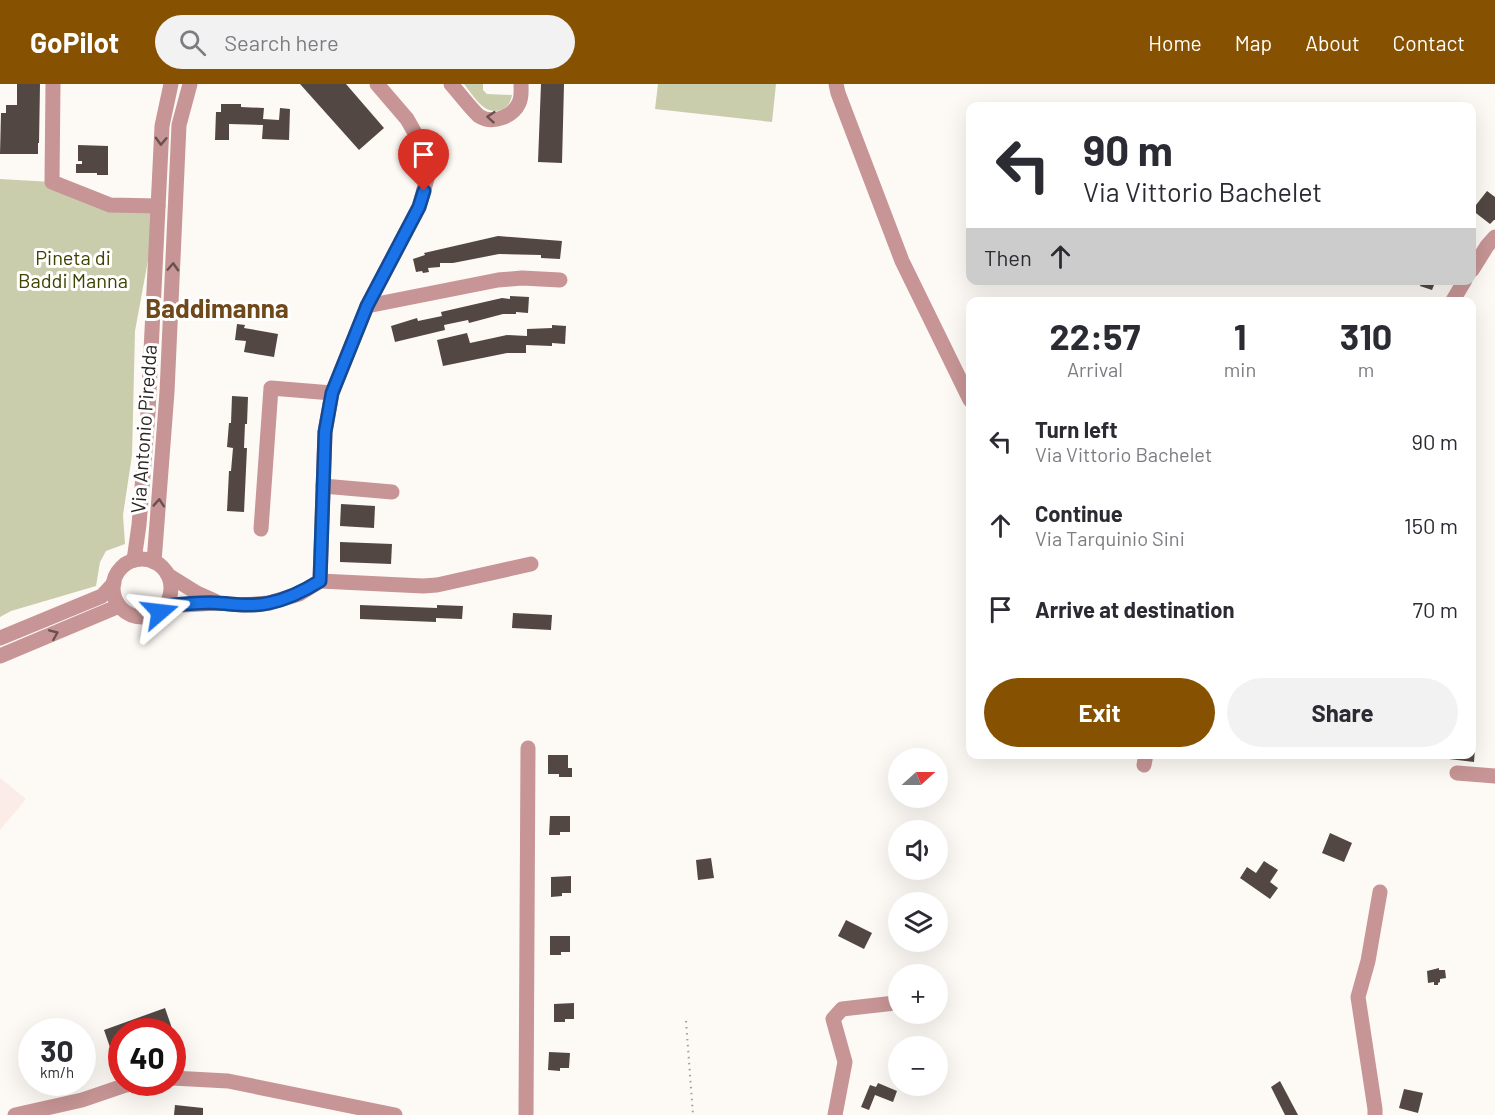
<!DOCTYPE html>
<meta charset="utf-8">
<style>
:root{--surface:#fff;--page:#f2f2f3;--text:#2b2b33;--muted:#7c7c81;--accent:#865100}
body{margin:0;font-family:Barlow,sans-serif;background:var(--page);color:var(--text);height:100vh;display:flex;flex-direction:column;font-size:22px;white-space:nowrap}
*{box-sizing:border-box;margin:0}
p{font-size:20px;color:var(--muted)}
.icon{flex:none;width:33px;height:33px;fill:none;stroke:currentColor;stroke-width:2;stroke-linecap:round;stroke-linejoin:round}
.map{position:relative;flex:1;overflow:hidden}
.sheet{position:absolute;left:966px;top:213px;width:510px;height:462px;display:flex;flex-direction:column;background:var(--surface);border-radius:12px;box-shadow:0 6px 24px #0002}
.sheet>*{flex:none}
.hud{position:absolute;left:966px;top:18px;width:510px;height:183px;border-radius:12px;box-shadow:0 6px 24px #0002;background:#fff;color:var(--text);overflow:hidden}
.needle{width:39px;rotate:69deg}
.fabs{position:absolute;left:888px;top:664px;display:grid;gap:12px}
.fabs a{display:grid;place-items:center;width:60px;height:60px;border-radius:50%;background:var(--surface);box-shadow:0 6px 24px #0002;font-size:30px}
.speed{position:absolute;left:18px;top:934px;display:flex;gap:12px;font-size:30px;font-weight:700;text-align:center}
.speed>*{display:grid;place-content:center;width:78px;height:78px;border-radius:50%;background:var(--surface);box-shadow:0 6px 24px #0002;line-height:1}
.speed small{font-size:15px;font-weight:400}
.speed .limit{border:9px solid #d22;background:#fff;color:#111}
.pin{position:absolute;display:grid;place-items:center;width:51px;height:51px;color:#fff;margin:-62px -26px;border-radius:50% 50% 50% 0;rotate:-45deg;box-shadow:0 0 6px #0007}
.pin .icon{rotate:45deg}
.me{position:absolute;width:66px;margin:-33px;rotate:73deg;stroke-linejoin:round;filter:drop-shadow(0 0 4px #0008)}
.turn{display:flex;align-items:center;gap:21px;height:126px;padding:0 18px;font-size:27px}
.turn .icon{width:78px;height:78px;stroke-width:2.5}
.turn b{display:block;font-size:42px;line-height:51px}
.then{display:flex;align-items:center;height:57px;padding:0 18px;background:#0003;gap:12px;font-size:22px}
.eta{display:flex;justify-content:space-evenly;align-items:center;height:102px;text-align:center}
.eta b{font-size:36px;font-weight:700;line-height:42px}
.action{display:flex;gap:12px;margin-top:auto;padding:12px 18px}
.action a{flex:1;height:69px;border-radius:36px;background:var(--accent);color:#fff;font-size:24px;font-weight:700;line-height:69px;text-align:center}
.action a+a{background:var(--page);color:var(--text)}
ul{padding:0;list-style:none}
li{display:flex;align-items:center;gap:18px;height:84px;padding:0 18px}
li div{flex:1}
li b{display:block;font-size:22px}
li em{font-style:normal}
header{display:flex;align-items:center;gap:36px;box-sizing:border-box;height:84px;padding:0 30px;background:var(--accent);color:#fff}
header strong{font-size:28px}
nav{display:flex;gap:33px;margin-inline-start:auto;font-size:21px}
.search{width:420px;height:54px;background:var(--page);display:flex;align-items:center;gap:15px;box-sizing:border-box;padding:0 21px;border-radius:33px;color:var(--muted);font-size:22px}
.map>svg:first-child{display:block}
</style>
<header>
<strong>GoPilot</strong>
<div class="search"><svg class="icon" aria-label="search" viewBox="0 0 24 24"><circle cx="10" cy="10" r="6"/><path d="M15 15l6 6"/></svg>Search here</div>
<nav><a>Home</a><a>Map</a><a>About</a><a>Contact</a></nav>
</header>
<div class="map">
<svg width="1495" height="1031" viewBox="0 0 1495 1031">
<rect width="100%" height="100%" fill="#fdf9f5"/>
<!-- education -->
<path fill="#fbece8" d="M0,694L26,715L0,746Z"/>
<!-- green -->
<g fill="#c9cdac">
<path d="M464,0H483V6L487,10L512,11C511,18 508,23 501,26C484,32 473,11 464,0Z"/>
<path d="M658,0H776L772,38L655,25Z"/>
<path d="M0,95L52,98L93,115L158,122L135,247L132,371L123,431L125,460L106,467L100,478L96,502L11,527L0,533Z"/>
</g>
<!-- building -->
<g fill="#524743">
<path d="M17,0H40L39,59H38V70H0L1,29H6V21H17Z"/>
<path d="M300,0H346L384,44L359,66Z"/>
<path d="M541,0H564L562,79L538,78Z"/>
<path d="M221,20H241V23L264,24L263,35L279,36L280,24L290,25L289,56L262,55L263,41L229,40V56H215L216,28H221Z"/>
<path d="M78,61L108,62V91H97V89H76V80H82V77H78Z"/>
<path d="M1487,107L1495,113V136H1494L1490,140L1472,126Z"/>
<path d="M498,152L562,157L560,175L541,174V171L499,170L453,179H440V183L428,184L429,188L423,189L422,187L416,188L413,175L425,171L424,169Z"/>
<path d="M1422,196H1436L1432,206L1420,202Z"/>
<path d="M510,212L529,213L528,229L516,228V230H503L469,239L468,236L444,241L445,246L395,258L391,242L417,234L418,237L442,232L441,228L502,214L510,215Z"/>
<path d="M237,240L245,241L244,244L278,250L274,273L244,268L246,257L235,256Z"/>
<path d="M552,241L566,242L565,260L552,259V262L526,261V269H507L443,282L437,256L467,249L470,259L507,251L527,252V245L552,244Z"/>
<path d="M232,312L248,313L247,340H245L244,364H247L244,428L227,427L229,387H231L233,364L227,363L229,339H231Z"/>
<path d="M341,420L375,422L374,444L340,442Z"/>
<path d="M340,458L392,460L391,480L340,478Z"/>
<path d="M360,521L437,524V521L463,522L462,535L436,534V538L360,535Z"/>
<path d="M513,529L552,531L551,546L512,544Z"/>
<path d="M1472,652H1476L1474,678L1449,675V670H1472Z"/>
<path d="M548,671H568V684H572V693H559V690H548Z"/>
<path d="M550,732H570V748H560V751H549Z"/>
<path d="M1330,749L1352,759L1344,778L1322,769Z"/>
<path d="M711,774L714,794L698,796L696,776Z"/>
<path d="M1264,777L1278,786L1270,798L1278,804L1270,815L1240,794L1247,783L1256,789Z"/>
<path d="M571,792V809H562V812L551,813V793Z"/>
<path d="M846,836L872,849L864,865L838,852Z"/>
<path d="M550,852H570V868H561V871H550Z"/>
<path d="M1439,884V886H1445L1446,894L1440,895V898L1438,899V901H1434V898L1428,899L1427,887Z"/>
<path d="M574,919V935H565V938H554V920Z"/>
<path d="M165,924L175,953L172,954V948H122V966L112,969L104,946Z"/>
<path d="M549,968L570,969L569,984H560V987L548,986Z"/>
<path d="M1280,997L1298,1031H1285L1271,1003Z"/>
<path d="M878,999L897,1007L893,1018L875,1011L869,1026L861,1023L870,1001L876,1003Z"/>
<path d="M1404,1005L1423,1009L1418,1029L1399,1024Z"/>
<path d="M175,1021L203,1024V1031H174Z"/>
</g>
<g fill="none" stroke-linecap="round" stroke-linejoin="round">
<!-- path -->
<path stroke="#a09c98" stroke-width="2" stroke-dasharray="1.5 4.5" stroke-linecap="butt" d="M686,937L693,1031"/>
<!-- minor -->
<g stroke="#c79595" stroke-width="15">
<path d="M53,0L52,98L110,121L158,122"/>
<path d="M451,0C459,9 471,25 479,32C493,41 513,32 519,19C522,13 521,6 521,0"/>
<path d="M836,0L838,9L902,177L970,316"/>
<path d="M1472,186L1487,162L1495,153"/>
<path d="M1452,218L1465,196"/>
<path d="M367,222L498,196L522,194L560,196"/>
<path d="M323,402L392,408"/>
<path d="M261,445L271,304L332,309"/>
<circle cx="142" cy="504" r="29"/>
<path d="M134,476L139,441L148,329L162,42L171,0"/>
<path d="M154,478L167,308L179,41L190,0"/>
<path d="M168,491L197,509L215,517"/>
<path d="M320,497L423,502L437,501L531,480"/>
<path d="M166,522L217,519L242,521L269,519L299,510L320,497L325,348L332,309L367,222L419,123L428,91L424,65L407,35L377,0"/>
<path d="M0,554L102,512L114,499"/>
<path d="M0,572L119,522"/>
<path d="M1144,681L1146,670"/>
<path d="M1457,689L1495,692"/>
<path d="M172,994L228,997L395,1031"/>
<path d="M15,1031L82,1016L126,1001L139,999"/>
<path d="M526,1031L528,664"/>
<path d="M835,1031L845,978L833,935L842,925L895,919"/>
<path d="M1375,1031V1025L1358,913L1368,877L1380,808"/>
</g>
</g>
<!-- one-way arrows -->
<defs><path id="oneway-chevron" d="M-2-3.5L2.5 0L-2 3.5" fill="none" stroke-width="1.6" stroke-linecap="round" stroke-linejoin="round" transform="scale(1.5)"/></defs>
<g stroke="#685250">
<use href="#oneway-chevron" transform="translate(491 33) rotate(-175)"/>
<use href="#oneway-chevron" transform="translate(161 57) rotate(92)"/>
<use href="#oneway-chevron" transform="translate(173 183) rotate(-87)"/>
<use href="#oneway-chevron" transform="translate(159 419) rotate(-86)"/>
<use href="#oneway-chevron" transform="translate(54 550) rotate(-23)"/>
</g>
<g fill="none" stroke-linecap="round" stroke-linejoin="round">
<defs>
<path id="route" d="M160,528L166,522C183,520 200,518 217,519C235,520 251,523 269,519C288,515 304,507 320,497L325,348L332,309L367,222L419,123L424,107"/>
</defs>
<!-- route casing -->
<use href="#route" stroke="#114b97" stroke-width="15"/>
<!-- route -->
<use href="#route" stroke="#1a73e8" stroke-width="10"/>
</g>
<g text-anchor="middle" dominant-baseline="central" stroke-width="6" stroke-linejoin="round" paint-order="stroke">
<!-- park labels -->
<g font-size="20" fill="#404300" stroke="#fff">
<text x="73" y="173">Pineta di<tspan x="73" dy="23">Baddi Manna</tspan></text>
</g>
<!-- street labels -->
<g font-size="20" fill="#292522" stroke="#fff">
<text transform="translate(143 345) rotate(-86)">Via Antonio Piredda</text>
</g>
<!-- district labels -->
<g font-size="26" font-weight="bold" fill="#70491b" stroke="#fff">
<text x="217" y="223">Baddimanna</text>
</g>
</g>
</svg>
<div class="fabs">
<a><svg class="needle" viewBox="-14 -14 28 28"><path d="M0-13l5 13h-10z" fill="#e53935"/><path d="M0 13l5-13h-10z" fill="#7c7c81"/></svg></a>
<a><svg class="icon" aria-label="sound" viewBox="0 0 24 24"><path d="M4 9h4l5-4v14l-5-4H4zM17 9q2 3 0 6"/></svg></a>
<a><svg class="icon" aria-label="layers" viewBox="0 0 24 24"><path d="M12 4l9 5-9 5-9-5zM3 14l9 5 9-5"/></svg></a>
<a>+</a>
<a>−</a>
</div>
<div class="speed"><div>30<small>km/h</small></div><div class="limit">40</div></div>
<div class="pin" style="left:424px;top:107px;background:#d93025"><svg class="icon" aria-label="arrive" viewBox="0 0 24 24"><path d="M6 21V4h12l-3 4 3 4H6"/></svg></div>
<svg class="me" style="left:160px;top:528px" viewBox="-20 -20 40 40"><path d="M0-17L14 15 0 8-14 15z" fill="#1a73e8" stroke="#fff" stroke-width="4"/></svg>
<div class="hud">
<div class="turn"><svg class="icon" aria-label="left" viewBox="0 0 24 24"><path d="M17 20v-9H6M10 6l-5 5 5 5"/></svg><div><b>90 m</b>Via Vittorio Bachelet</div></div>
<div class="then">Then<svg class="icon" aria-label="ahead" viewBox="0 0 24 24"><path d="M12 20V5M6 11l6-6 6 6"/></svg></div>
</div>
<section class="sheet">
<div class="eta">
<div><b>22:57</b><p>Arrival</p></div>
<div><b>1</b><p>min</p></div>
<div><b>310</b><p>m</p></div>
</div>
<ul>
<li><svg class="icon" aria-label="left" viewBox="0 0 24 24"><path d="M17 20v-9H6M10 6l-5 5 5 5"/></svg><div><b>Turn left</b><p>Via Vittorio Bachelet</p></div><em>90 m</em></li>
<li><svg class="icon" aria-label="ahead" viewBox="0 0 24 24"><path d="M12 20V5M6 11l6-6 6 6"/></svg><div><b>Continue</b><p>Via Tarquinio Sini</p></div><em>150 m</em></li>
<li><svg class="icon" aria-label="arrive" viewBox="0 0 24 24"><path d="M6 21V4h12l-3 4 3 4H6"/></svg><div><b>Arrive at destination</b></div><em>70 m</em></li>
</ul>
<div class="action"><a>Exit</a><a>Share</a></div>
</section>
</div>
